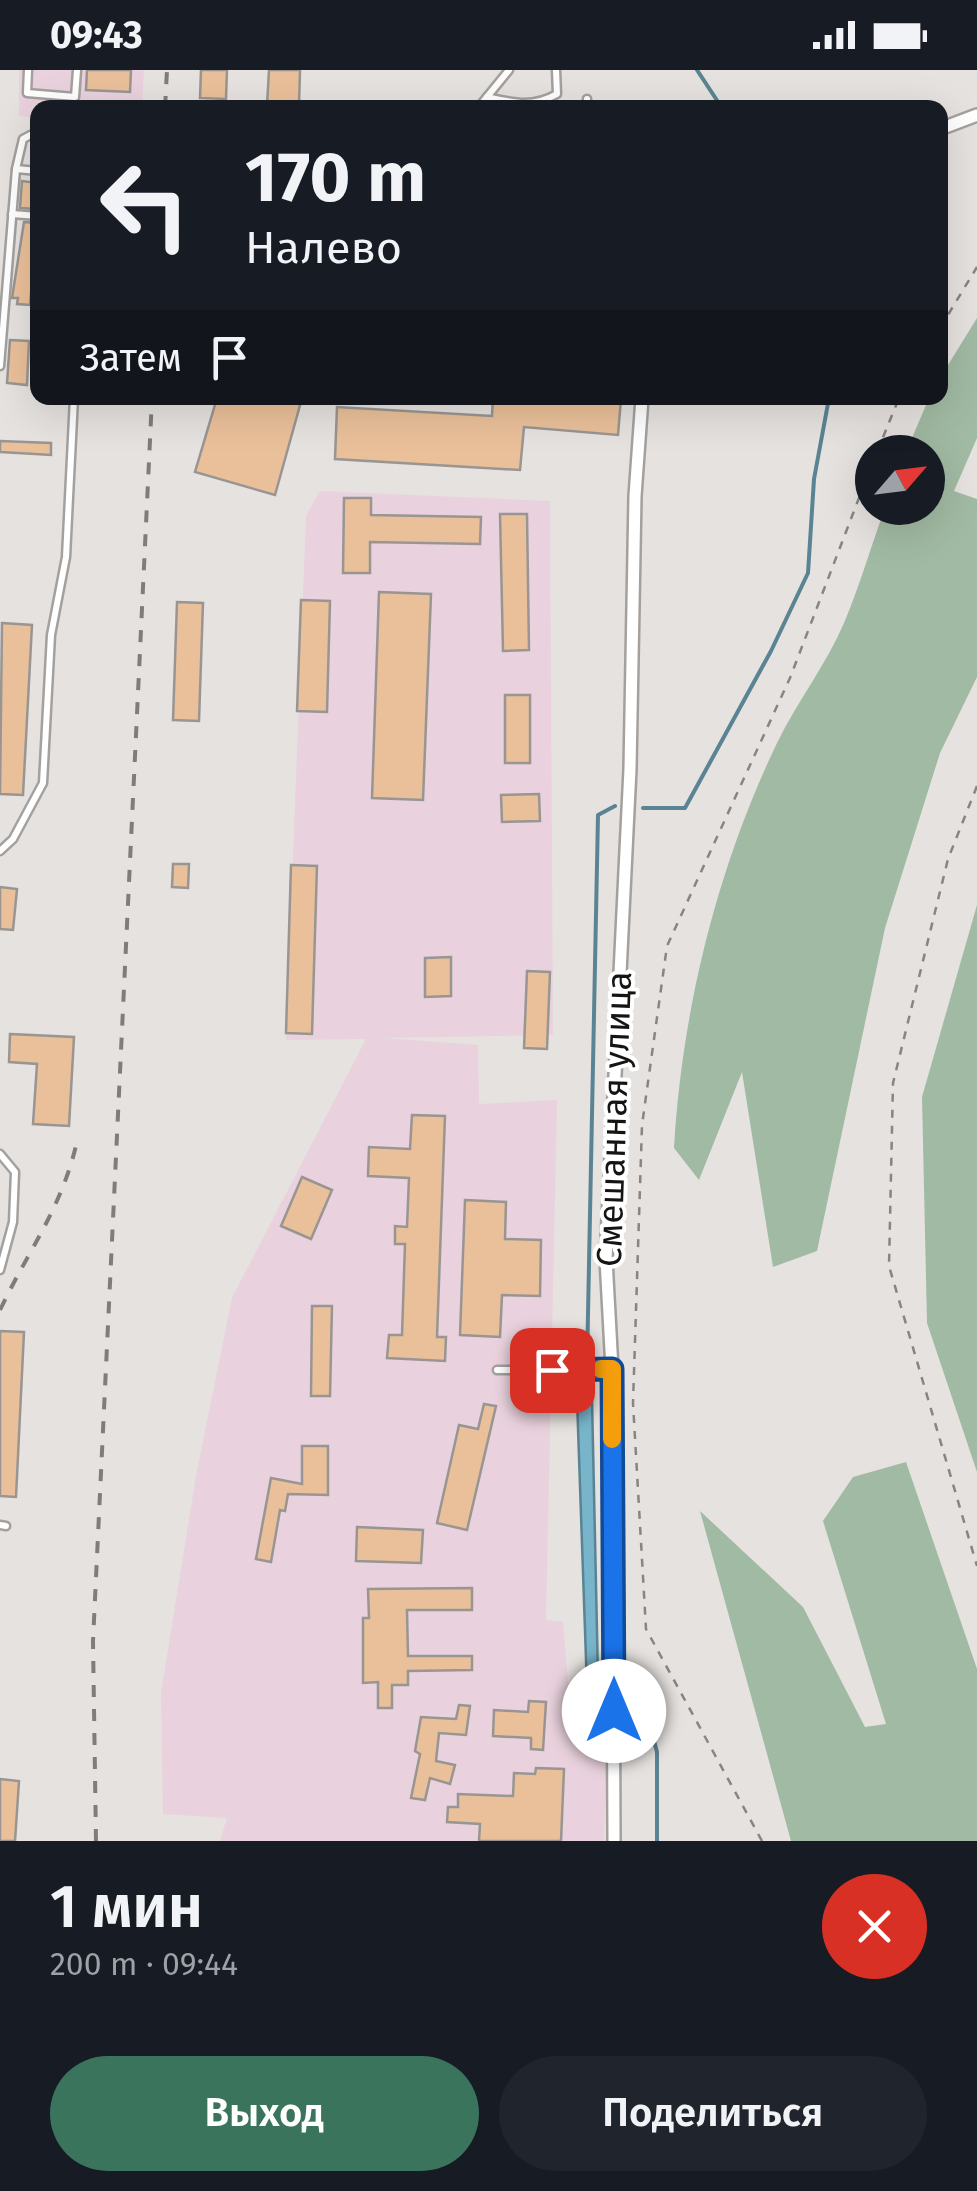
<!DOCTYPE html>
<html lang="ru">
<meta charset="utf-8">
<style>
:root{--surface:#171b24;--page:#20242c;--text:#f1f3f6;--muted:#9ea1a6;--accent:#3a745d}
body{margin:0;font-family:"Fira Sans",sans-serif;background:var(--page);color:var(--text);height:100vh;display:flex;flex-direction:column;font-size:38px;white-space:nowrap}
*{box-sizing:border-box;margin:0}
p{font-size:32px;color:var(--muted)}
.icon{flex:none;width:55px;height:55px;fill:none;stroke:currentColor;stroke-width:2;stroke-linecap:round;stroke-linejoin:round}
.map{position:relative;height:1771px;overflow:hidden}
.details{display:flex;flex-direction:column;background:var(--surface);flex:1}
.details>*{flex:none}
.top-card{position:absolute;left:30px;top:30px;width:918px;height:305px;border-radius:20px;box-shadow:0 10px 40px #0002;background:#171b24;color:var(--text);overflow:hidden}
.needle{width:65px;rotate:62deg}
.fabs{position:absolute;left:855px;top:365px;display:grid;gap:20px}
.fabs a{display:grid;place-items:center;width:90px;height:90px;border-radius:50%;background:var(--surface);box-shadow:0 10px 40px #0002;font-size:50px}
.pin{position:absolute;display:grid;place-items:center;width:85px;height:85px;color:#fff;margin:-42px;border-radius:20px;box-shadow:0 5px 15px #0006}
.me{position:absolute;width:110px;margin:-55px;rotate:0deg;stroke-linejoin:round;filter:drop-shadow(0 0 8px #0008)}
.turn{display:flex;align-items:center;gap:35px;height:210px;padding:0 50px;font-size:45px}
.turn .icon{width:130px;height:130px;stroke-width:2.5}
.turn b{display:block;font-size:70px;line-height:85px}
.then{display:flex;align-items:center;height:95px;padding:0 50px;background:#0003;gap:20px;font-size:38px}
.round{display:grid;place-items:center;flex:none;width:105px;height:105px;border-radius:52px;background:var(--page)}
.headline{display:flex;align-items:center;justify-content:space-between;height:170px;padding:0 50px}
h1{font-size:60px;font-weight:600;line-height:75px}
.button{display:flex;gap:20px;margin-top:auto;padding:20px 50px}
.button a{flex:1;height:115px;border-radius:60px;background:var(--accent);color:#fff;font-size:40px;font-weight:600;line-height:115px;text-align:center}
.button a+a{background:var(--page);color:var(--text)}
.status{display:flex;justify-content:space-between;align-items:center;height:70px;padding:0 50px;background:var(--surface);direction:ltr}
.status svg{height:28px;fill:currentColor}
.map>svg:first-child{display:block}
</style>
<div class="status"><b>09:43</b><svg viewBox="0 0 49 12"><path d="M0 12V9h3v3zM5 12V6h3v6zM10 12V3h3v9zM15 12V0h3v12zM26 1h20v11H26zM47 4h2v5h-2z"/></svg></div>
<div class="map">
<svg width="977" height="1771" viewBox="0 0 977 1771">
<rect width="100%" height="100%" fill="#e6e2df"/>
<!-- industrial -->
<g fill="#e9d2dd">
<path d="M19,0H144L142,37L38,38L37,48L19,46Z"/>
<path d="M320,421L550,431L553,965L384,968L478,975L479,1034L557,1030L546,1550L563,1552L568,1613L576,1626L608,1628L604,1771H220L227,1748L163,1744L161,1623L196,1406L232,1228L366,969L286,970L306,446Z"/>
</g>
<!-- green -->
<g fill="#a1baa3">
<path d="M977,248V368L954,421L977,429V607L940,683L885,858L817,1181L773,1197L742,1002L699,1110L674,1078C682,940 717,798 777,673C797,632 826,595 844,553C860,515 871,476 885,438H928V382H906L929,328H940V308Z"/>
<path d="M977,835V1402L927,1253L922,1027Z"/>
<path d="M906,1392L977,1599V1771H791L700,1441L803,1537L865,1657L886,1654L823,1451L853,1407Z"/>
</g>
<!-- water -->
<path fill="#78b4ca" stroke="#5a8493" stroke-width="2.5" d="M586,1325L592,1329L598,1608L596,1617L587,1618L577,1329Z"/>
<g fill="none" stroke-linecap="round" stroke-linejoin="round">
<!-- stream -->
<g stroke="#5a8493" stroke-width="4">
<path d="M697,0L722,38"/>
<path d="M643,738H685L771,581L808,503L814,409L829,328"/>
<path d="M587,1294L598,745L615,736"/>
<path d="M641,1623L657,1682V1771"/>
</g>
</g>
<!-- building -->
<g fill="#eac09a" stroke="#999592" stroke-width="2.5">
<path d="M87,0H131L130,22L86,20Z"/>
<path d="M201,0H227L226,29L200,28Z"/>
<path d="M269,0H300L299,36L267,35Z"/>
<path d="M22,111L38,113V139L20,138Z"/>
<path d="M24,152L38,153V200L33,199L30,235L17,234L18,228H12Z"/>
<path d="M10,270L29,271L27,315L7,313Z"/>
<path d="M217,328H302L275,425L195,402Z"/>
<path d="M493,328L621,329L618,365L524,357L520,400L335,389L337,337L492,346Z"/>
<path d="M0,371L51,373V385L0,382Z"/>
<path d="M344,428H371V445L481,447L480,474L370,472V503H343Z"/>
<path d="M500,444H527L529,580L503,581Z"/>
<path d="M379,522L431,524L423,730L372,728Z"/>
<path d="M301,530L330,531L327,642L297,641Z"/>
<path d="M177,532L203,533L199,651L173,650Z"/>
<path d="M2,553L32,555L23,725L0,724Z"/>
<rect x="505" y="625" width="25" height="68"/>
<path d="M539,724L540,751L502,752L501,725Z"/>
<path d="M173,794H189L188,818L172,817Z"/>
<path d="M291,795L317,796L312,964L286,963Z"/>
<path d="M0,817L17,819L13,860L0,859Z"/>
<path d="M451,887V926L425,927V888Z"/>
<path d="M527,901L550,902L547,979L524,978Z"/>
<path d="M10,964L74,967L69,1056L33,1054L37,994L9,992Z"/>
<path d="M412,1045L445,1046L437,1267H446L445,1291L387,1288L389,1265H402L405,1174H395V1156L407,1157L409,1108L368,1106L369,1077L410,1079Z"/>
<path d="M302,1107L332,1120L311,1169L281,1156Z"/>
<path d="M465,1130L506,1132L505,1169L541,1170L540,1226L502,1225L500,1267L460,1265Z"/>
<path d="M312,1236H332L330,1326H311Z"/>
<path d="M0,1261L24,1262L16,1427L0,1426Z"/>
<path d="M484,1334L496,1336L467,1460L437,1453L459,1355L478,1359Z"/>
<path d="M302,1376H328V1425L288,1424L285,1441L280,1440L271,1492L256,1489L271,1408L302,1414Z"/>
<path d="M357,1457L423,1460L421,1493L356,1491Z"/>
<path d="M472,1518V1540H407L408,1586H472V1600L408,1601V1615H392V1638H378V1612L363,1613V1548H369L368,1519Z"/>
<path d="M529,1631L546,1632L543,1680L531,1679V1668L493,1666L494,1640L528,1642Z"/>
<path d="M459,1635L470,1636L466,1665L439,1663L436,1691L455,1695L450,1714L430,1708L425,1730L411,1728L420,1684L415,1681L421,1647L456,1649Z"/>
<path d="M536,1698L564,1699L561,1771H479L480,1754L447,1752L448,1737H458V1724L513,1726L514,1703L535,1704Z"/>
<path d="M0,1709L19,1711L15,1771H0Z"/>
</g>
<g fill="none" stroke-linecap="round" stroke-linejoin="round">
<defs>
<g id="lane">
<path d="M28,0L27,23L75,27L77,0"/>
<path d="M487,27C514,33 532,38 557,24L556,0"/>
<path d="M478,38L509,0"/>
<path d="M587,38V29"/>
<path d="M16,99L38,101"/>
<path d="M12,144L38,146"/>
<path d="M0,296L16,99L23,69L38,61"/>
<path d="M0,781L13,769L43,713L51,565L66,487L74,328"/>
<path d="M0,1084L15,1102L13,1152L0,1200"/>
<path d="M497,1300L610,1299"/>
<path d="M0,1455L6,1456"/>
</g>
<g id="street">
<path d="M940,59L977,45"/>
<path d="M614,1771L612,1299L606,1189L630,699L635,426L642,328"/>
</g>
</defs>
<!-- lane casing -->
<use href="#lane" stroke="#a4a09d" stroke-width="11"/>
<!-- street casing -->
<use href="#street" stroke="#a4a09d" stroke-width="16"/>
<!-- path -->
<g stroke="#878482" stroke-width="2.5" stroke-dasharray="8 8" stroke-linecap="butt">
<path d="M940,258L977,197"/>
<path d="M877,382L899,328"/>
<path d="M977,716L948,789L893,1013L889,1196L977,1496"/>
<path d="M762,1771L646,1559L633,1333L642,1055L667,876L790,608L872,394"/>
</g>
<!-- lane -->
<use href="#lane" stroke="#fff" stroke-width="6"/>
<!-- street -->
<use href="#street" stroke="#fff" stroke-width="11"/>
<!-- rail -->
<g stroke="#7f7d7b" stroke-width="4" stroke-dasharray="12 12" stroke-linecap="butt">
<path d="M165,38L167,0"/>
<path d="M0,1240C30,1177 63,1137 78,1067"/>
<path d="M96,1771L93,1571L152,328"/>
</g>
</g>
<g fill="none" stroke-linecap="round" stroke-linejoin="round">
<defs>
<path id="route" d="M552,1300L612,1299L614,1641"/>
</defs>
<!-- route casing -->
<use href="#route" stroke="#114b97" stroke-width="25"/>
<!-- route -->
<use href="#route" stroke="#1a73e8" stroke-width="18"/>
<!-- slow -->
<path stroke="#f59e0b" stroke-width="18" d="M601,1299H612V1369"/>
</g>
<g text-anchor="middle" dominant-baseline="central" stroke-width="8" stroke-linejoin="round" paint-order="stroke">
<!-- street labels -->
<g font-size="35" fill="#151413" stroke="#fff">
<text transform="translate(614 1049) rotate(-88)">Смешанная улица</text>
</g>
</g>
</svg>
<div class="fabs">
<a><svg class="needle" viewBox="-14 -14 28 28"><path d="M0-13l5 13h-10z" fill="#e53935"/><path d="M0 13l5-13h-10z" fill="#9ea1a6"/></svg></a>
</div>
<div class="pin" style="left:552px;top:1300px;background:#d93025"><svg class="icon" aria-label="arrive" viewBox="0 0 24 24"><path d="M6 21V4h12l-3 4 3 4H6"/></svg></div>
<svg class="me" style="left:614px;top:1641px" viewBox="-20 -20 40 40"><circle r="19" fill="#fff"/><path d="M0-13L10 11 0 6-10 11z" fill="#1a73e8"/></svg>
<div class="top-card">
<div class="turn"><svg class="icon" aria-label="left" viewBox="0 0 24 24"><path d="M17 20v-9H6M10 6l-5 5 5 5"/></svg><div><b>170 m</b>Налево</div></div>
<div class="then">Затем<svg class="icon" aria-label="arrive" viewBox="0 0 24 24"><path d="M6 21V4h12l-3 4 3 4H6"/></svg></div>
</div>
</div>
<section class="details">
<div class="headline"><div><h1>1 мин</h1><p>200 m · 09:44</p></div><a class="round" style="background:#d93025;color:#fff"><svg class="icon" aria-label="close" viewBox="0 0 24 24"><path d="M6 6l12 12M18 6L6 18"/></svg></a></div>
<div class="button"><a>Выход</a><a>Поделиться</a></div>
</section>
